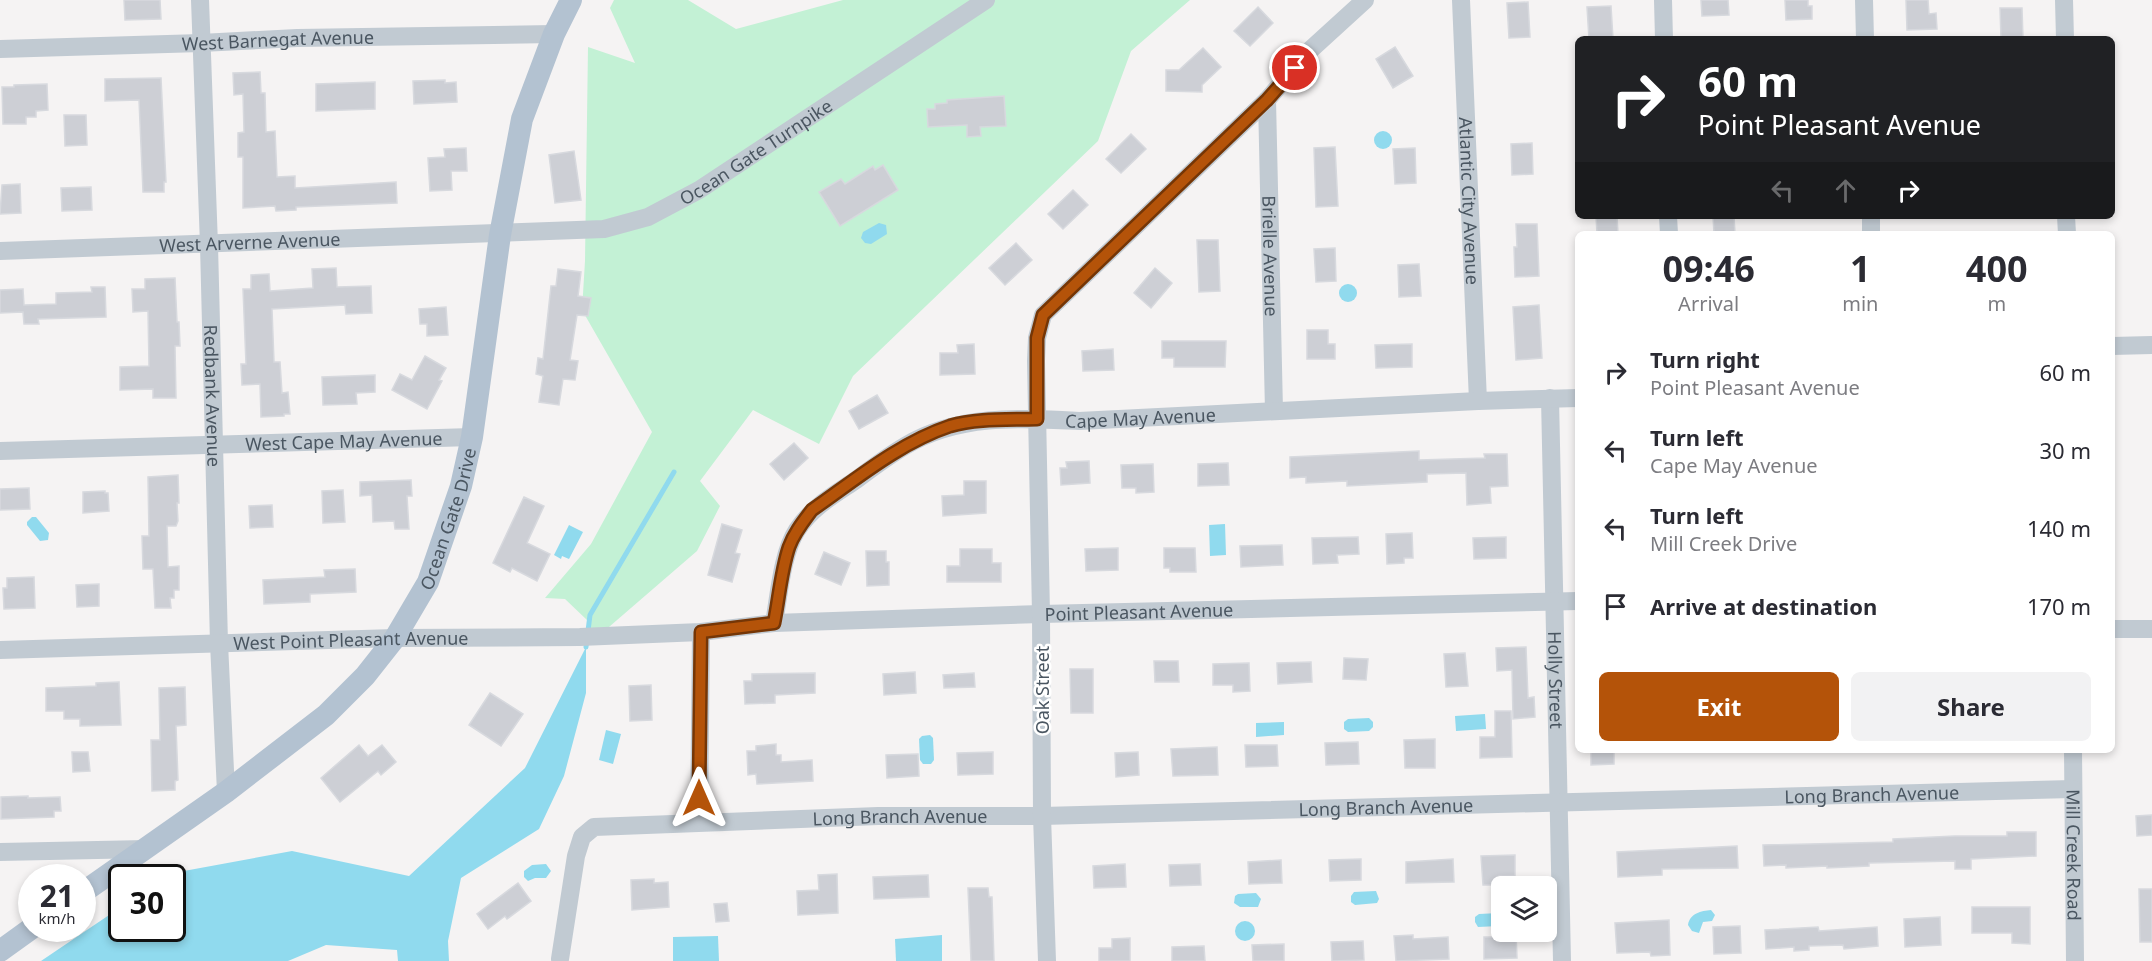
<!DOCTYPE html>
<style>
:root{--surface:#fff;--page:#f2f2f3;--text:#2b2b33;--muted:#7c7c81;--accent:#b45309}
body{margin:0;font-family:"Noto Sans",sans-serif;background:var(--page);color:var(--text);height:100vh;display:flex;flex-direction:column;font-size:22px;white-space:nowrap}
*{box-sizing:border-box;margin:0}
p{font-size:20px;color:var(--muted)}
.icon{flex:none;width:33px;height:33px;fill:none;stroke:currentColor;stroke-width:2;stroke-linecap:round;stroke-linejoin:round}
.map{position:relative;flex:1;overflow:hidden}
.drawer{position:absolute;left:1575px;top:231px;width:540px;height:522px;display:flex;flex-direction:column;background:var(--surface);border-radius:9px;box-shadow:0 3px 9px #0003}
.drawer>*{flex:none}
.guide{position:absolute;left:1575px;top:36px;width:540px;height:183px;border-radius:9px;box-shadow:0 3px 9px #0003;background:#202124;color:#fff;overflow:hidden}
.tools{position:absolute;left:1491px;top:876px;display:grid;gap:12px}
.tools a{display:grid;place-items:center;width:66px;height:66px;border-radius:9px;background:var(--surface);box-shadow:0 3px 9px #0003;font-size:30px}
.speed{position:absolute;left:18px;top:864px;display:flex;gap:12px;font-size:30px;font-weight:700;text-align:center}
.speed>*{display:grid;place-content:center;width:78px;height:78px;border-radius:50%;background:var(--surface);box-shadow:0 3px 9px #0003;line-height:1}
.speed small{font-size:15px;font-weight:400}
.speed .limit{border:3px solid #111;border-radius:9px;background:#fff;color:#111}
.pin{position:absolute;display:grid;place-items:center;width:51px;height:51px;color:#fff;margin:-26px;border:3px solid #fff;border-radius:50%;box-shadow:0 2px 6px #0007}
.me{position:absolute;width:66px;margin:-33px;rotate:0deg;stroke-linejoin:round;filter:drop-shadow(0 0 4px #0008)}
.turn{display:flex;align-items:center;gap:21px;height:126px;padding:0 24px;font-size:27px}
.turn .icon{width:78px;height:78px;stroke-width:2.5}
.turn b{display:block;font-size:42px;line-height:51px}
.lanes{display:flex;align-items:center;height:57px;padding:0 24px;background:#0003;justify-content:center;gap:30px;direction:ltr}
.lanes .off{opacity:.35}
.eta{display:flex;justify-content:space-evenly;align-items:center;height:102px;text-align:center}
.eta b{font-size:36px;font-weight:700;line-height:42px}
.button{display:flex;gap:12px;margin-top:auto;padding:12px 24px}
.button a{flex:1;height:69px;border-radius:9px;background:var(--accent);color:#fff;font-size:24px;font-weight:700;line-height:69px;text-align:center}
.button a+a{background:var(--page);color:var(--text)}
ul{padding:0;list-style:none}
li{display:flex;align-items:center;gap:18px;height:78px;padding:0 24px}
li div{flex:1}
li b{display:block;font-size:22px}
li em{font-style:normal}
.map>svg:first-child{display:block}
</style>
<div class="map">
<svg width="2152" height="961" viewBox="0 0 2152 961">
<rect width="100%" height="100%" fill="#f5f3f3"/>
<!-- green -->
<path fill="#c3f1d5" d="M614,0H688L736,29L843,0H1190L1131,51L1098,141L853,376L819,444L753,410L700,481L720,506L697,551L602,633L587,632V620L565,599L545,598L591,544L652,432L582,310L585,261L588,47L635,63L610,8Z"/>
<!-- water -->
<g fill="#90daee">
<circle cx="1383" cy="140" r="9"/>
<path d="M879,223L886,225L887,234L871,244L865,243L861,238L863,232Z"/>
<circle cx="1348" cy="293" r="9"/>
<path d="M32,517H36L49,533L48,540L40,541L27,525V522Z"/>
<path d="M1225,524L1226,555L1210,556L1209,525Z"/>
<path d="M569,525L583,532L569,559L562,556L561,559L554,555Z"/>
<path d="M586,647V693L564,776L539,829L461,878L448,941L449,961H398L397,950L326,945L288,961H41L121,907L122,928H172V878L166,877L173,873L292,851L409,876L525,768Z"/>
<path d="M1485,714L1486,729L1456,731L1455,716Z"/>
<path d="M1369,718L1373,722V727L1369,731L1348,732L1344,729V722L1348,719Z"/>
<path d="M1284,722V735L1256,737V723Z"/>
<path d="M606,730L621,734L613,764L599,760Z"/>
<path d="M930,735L933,738L934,760L931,764H923L920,760L919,739L922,736Z"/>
<path d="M546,864L551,871L546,878H535L528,881L524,877V871L532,865Z"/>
<path d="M1376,891L1379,899L1377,903L1355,905L1351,902V896L1354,892Z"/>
<path d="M1256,893L1261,899L1258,907H1240L1234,903L1235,896L1238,894Z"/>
<path d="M1711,910L1715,915L1712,921L1703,922L1699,933L1692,931L1688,925C1690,913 1701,911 1711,910Z"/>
<path d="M1499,913L1501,915V924L1499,926L1478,927L1475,922V917L1479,914Z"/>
<circle cx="1245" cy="931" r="10"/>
<path d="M942,935V961H896L895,939Z"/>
<path d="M718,936L719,961H673V937Z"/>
</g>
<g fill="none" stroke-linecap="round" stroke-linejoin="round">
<!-- stream -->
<path stroke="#90daee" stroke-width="5" d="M586,647L590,615L674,472"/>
</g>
<!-- building -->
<g fill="#cdcfd5" stroke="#d7d9de" stroke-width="1.5">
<path d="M124,0H160L161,19L125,20Z"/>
<path d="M1701,0H1728L1729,15L1702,16Z"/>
<path d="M1785,0H1808V6H1812V19L1786,20Z"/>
<path d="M1906,0H1928L1929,14L1936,13L1937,29L1907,30Z"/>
<path d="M1528,2L1530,37L1509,38L1507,3Z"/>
<path d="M1611,6L1613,39H1589L1587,7Z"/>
<path d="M1258,7L1273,23L1250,46L1234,31Z"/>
<path d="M2000,8H2022L2023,39H2001Z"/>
<path d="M1395,47L1413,76L1393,88L1376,59Z"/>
<path d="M1203,48L1221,67L1202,85V92L1166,91V70H1179Z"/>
<path d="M260,72L261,93H265L266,132L275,131L277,177L295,176V188L396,182L397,203L296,207V210L276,211L275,206L243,208V157H238V133L244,132L243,94L234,95L233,73Z"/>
<path d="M161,78L166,182H164V192H143L139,100L105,101V79Z"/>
<path d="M445,80V83L456,82L457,102L414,104L413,81Z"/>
<path d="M375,82V109L316,111V84Z"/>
<path d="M47,84L48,110L36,111V117H26V124H3L2,87H14V85Z"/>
<path d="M1004,96L1006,126L980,127L981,136L967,137V125L928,127L927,109H935V104L947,103V100Z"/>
<path d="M64,115H86L87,145L65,146Z"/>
<path d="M1131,134L1146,149L1121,173L1106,159Z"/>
<path d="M1532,143L1533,174L1512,175L1511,144Z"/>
<path d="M1335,147L1338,206L1316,207L1314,148Z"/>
<path d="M466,148L467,171H451L452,190L430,191L428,158L445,157L444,149Z"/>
<path d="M1415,148L1416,183L1395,184L1393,149Z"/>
<path d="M574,151L581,200L555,203L549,155Z"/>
<path d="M883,165L898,190L840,226L819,192L841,179L845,184L873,166L875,170Z"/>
<path d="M20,184L21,213L0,214L2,185Z"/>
<path d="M91,187L92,210L62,211L61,188Z"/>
<path d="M1073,190L1088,205L1063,229L1048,214Z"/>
<path d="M1596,216H1617L1618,234H1597Z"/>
<path d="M1713,216H1734L1735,234H1714Z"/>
<path d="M1516,224H1537L1539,276L1515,277L1514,247H1517Z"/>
<path d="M1197,240H1218L1220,291L1199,292Z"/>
<path d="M1016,243L1032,260L1005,285L989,268Z"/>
<path d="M1335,248L1336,281L1316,282L1314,249Z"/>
<path d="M1419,264L1421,296L1399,297L1398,265Z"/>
<path d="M336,268L337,287L371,286L372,313L346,314L345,305L272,309L274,362H280L282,393L288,392L290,414H284V416L261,417L260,384L242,385L241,364H246L243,289H251V275L269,274L270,291L313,288L312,269Z"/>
<path d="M1155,268L1172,283L1151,308L1134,293Z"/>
<path d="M558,269L581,272L578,296L591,298L588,316L577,315L570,360L578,361L575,380L563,379L559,405L539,402L543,376L536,374L538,358L543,359L551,286H556Z"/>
<path d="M175,278L177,322H179L180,346H175L176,398H153V389L120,390V367L149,366L148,311L133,312L132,289H145V279Z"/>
<path d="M91,287H105L106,317L38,319L39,324H24L23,312L0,313V290L23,289L24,305L56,304V293L92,292Z"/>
<path d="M1539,305L1542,358L1516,360L1513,307Z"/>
<path d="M446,307L448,335L427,336V324H420L419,309Z"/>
<path d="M1307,330H1328V344H1335V359H1307Z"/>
<path d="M1162,341H1226L1225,367H1174V358H1162Z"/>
<path d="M974,344L975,374L940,375V353H958L957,345Z"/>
<path d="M1412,344V367L1376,368L1375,345Z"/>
<path d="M1113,349L1114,370L1083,371L1082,351Z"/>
<path d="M425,356L446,368L439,380L442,381L427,409L392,390L400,374L412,380Z"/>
<path d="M375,375V392L356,393L357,404L323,405L322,377Z"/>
<path d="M877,395L888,413L859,429L849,411Z"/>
<path d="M794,443L808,458L784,480L770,464Z"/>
<path d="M1419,451V460L1485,458L1484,454H1507L1508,486L1490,487L1491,503L1467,505L1466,473L1427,474V482L1347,486V481L1306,483V477L1290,478V457Z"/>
<path d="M1089,461L1090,483L1061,485L1060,468H1067L1066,462Z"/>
<path d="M1228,463L1229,485L1198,486V464Z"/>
<path d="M1153,464L1154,492L1136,493V488H1122L1121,465Z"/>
<path d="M178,475L179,503H177L178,521L176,526H167L168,567L179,566V590H174V598H170L171,608H155L153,569H143L142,536H149L148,477Z"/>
<path d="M411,480L412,496H407L409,529H395L394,521L373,522L372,495L360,496V482Z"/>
<path d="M964,481H986V513L943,516L942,496L964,495Z"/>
<path d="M29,488L30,509L0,510V489Z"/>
<path d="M343,490L345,522L323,523L322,491Z"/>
<path d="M105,491V493H108L109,511L83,513V492Z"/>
<path d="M524,497L544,506L527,543L550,554L537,581L512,568L510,572L493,563Z"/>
<path d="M272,505L273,527L250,528L249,506Z"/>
<path d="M722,524L742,530L735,553L740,554L732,582L708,575Z"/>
<path d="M1412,533L1413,558H1404V563L1387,564L1386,534Z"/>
<path d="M1358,537L1359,554L1337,555L1338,563L1313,564L1312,538Z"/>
<path d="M1506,537V558L1474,559L1473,538Z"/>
<path d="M1282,545L1283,565L1241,567L1240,546Z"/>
<path d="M1118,548V570L1086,571L1085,549Z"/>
<path d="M1164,548H1195L1196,572H1170V568H1164Z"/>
<path d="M960,549H992V563H1001V582H947V566H960Z"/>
<path d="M866,551H886V562H889V585L867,586Z"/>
<path d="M824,552L850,563L841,585L815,574Z"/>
<path d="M355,569L356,592L310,594V602L264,604L263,580L325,577L324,570Z"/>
<path d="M34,577L35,608L4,609L3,588H7V578Z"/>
<path d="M99,584V606L77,607L76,585Z"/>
<path d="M1526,647L1528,698L1534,697L1535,717L1513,719L1512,670L1497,671L1496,648Z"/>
<path d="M1465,653L1468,686L1446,687L1444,654Z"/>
<path d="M1344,658L1368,659L1366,680L1343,679Z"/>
<path d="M1154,661H1178L1179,682H1155Z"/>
<path d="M1311,662L1312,682L1278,684L1277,663Z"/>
<path d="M1249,663L1250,691L1233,692V685H1213V664Z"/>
<path d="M1070,669H1093V713H1071Z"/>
<path d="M915,672L916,693L884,695L883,674Z"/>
<path d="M815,673V693L775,695V703L745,704L744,681H752V674Z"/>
<path d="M974,673L975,687L944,688L943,675Z"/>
<path d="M119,682L121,725L80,726V719H64V711H46V688L96,686V683Z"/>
<path d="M651,685L652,720L630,721L629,686Z"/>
<path d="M185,687L186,725L176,726L178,780L175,781V790L152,791L151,740H160L159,688Z"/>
<path d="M490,693L523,714L501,746L469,725Z"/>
<path d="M1495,711H1511L1512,757L1480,758V737H1495Z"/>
<path d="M1435,739V768H1405L1404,740Z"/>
<path d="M1358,742L1359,764L1326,765L1325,743Z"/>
<path d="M776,744V755H781V762L812,760L813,781L757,784L756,774L748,775L747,751H756V746Z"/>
<path d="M359,745L368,756L382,745L396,762L381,775L378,771L340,802L321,778Z"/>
<path d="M1245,745H1277L1278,766L1246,767Z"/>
<path d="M1217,747L1218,775L1173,776L1171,749Z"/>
<path d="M1591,750H1614V764L1591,765Z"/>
<path d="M72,752H88L90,771L73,772Z"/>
<path d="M993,752V774L958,775L957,753Z"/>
<path d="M1138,752L1139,775L1116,777L1115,753Z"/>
<path d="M918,754L919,776L887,778L886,755Z"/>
<path d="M28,796V798L60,797L61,811H54V817L1,819V797Z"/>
<path d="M2152,815V835L2137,836L2136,816Z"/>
<path d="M2007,832H2036V856L1971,859V869H1955V861L1869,863V866L1827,868V866L1786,868V865L1764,866L1763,845L1893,842V839L1955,836H2007Z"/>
<path d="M1737,846L1738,868L1662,869V875L1618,877L1617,852Z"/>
<path d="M1515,855V876H1499L1500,885H1483L1481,856Z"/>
<path d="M1361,859V880L1330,881L1329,860Z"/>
<path d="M1453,859L1454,882L1406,883V862Z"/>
<path d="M1281,860L1282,883L1249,884L1248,862Z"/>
<path d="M1125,864L1126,887L1094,888L1093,866Z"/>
<path d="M1200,864L1201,885L1170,886L1169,865Z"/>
<path d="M837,874L838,913L798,915L797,891L819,890L818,875Z"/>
<path d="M928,875L929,897L874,899L873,877Z"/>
<path d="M654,879V883L668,882L669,907L632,910L631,880Z"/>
<path d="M518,883L531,901L507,919L505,916L488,929L477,914Z"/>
<path d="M968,888H988L989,897H992L994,961H971Z"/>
<path d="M2139,889H2152V942H2140Z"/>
<path d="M727,903L729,921L716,922L714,904Z"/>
<path d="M1972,907H2030V944L2012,943V933H1972Z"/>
<path d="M1940,917L1941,945L1905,947L1904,919Z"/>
<path d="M1669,920L1670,955L1651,956L1650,952L1617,953L1615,923Z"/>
<path d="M1740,926L1741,953L1714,954L1713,927Z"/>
<path d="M1818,927L1819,931L1877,927L1878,946L1844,949L1843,945L1809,946V950L1794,951V947L1766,949L1765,930Z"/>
<path d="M1500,932H1516L1517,958L1484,959V937H1500Z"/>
<path d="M1413,935V939L1448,937L1449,959L1396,961L1394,936Z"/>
<path d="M1130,938V961H1099V948H1112V939Z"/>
<path d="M1363,941L1364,960L1332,961L1331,942Z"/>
<path d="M1284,944V961H1253L1252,945Z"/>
<path d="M1204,946L1205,961H1172V947Z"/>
</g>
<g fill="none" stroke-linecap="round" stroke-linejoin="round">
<!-- minor -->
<g stroke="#c1cad2" stroke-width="18">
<path id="s1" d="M200,0L209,245L219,643L226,792"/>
<path id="s2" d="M1461,0L1478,401"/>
<path d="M1663,0L1664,39"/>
<path d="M1864,0L1865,39"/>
<path d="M2064,0L2065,39"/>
<path id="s3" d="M0,49L201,43L297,38L554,34"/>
<path id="s4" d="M1267,100L1274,411"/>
<path d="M1668,216L1669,234"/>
<path d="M1871,216V234"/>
<path d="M2066,216L2067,234"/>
<path id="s5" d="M0,251L604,229L648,217L699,190L986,0"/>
<path d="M2112,346L2152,345"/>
<path id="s6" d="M1550,398L1562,961"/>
<path id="s7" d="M0,451L472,437"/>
<path id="s8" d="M774,623C779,595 782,553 797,530C812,507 834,495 856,480C872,468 888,456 905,446C958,414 1021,418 1079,421L1478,401L1578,398"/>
<path d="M2112,629H2152"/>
<path id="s9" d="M0,650L395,638L580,637L701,632L774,623L1041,614L1578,601"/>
<path id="s10" d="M2073,750L2075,961"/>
<path d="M699,822L701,632"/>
<path d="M0,852L146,849"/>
<path id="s11" d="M560,959L576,856L582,837L594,827L878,816H1042L2073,789"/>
<path d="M1047,961L1042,816L1041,614L1036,361L1037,338L1043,315L1267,100L1308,52L1365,0"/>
</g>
<!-- major -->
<g stroke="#b3c2d1" stroke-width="22">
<path id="s12" d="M82,893L226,792L326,715L365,676L395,638L428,582L461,486L472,437L500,235L522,119L554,34L571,0"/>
<path d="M0,951L32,928"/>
</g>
</g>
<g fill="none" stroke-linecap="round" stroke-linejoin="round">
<defs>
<path id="route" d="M699,798L701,632L774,623C779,598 781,571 789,547C794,533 803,522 812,510C855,480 899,443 950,426C977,418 1008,420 1037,419V338L1043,315L1267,100L1295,68"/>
</defs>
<!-- route casing -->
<use href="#route" stroke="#753606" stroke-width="15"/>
<!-- route -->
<use href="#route" stroke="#b45309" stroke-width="10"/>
</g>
<g text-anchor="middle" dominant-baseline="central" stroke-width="5" stroke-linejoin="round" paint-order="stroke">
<!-- street labels -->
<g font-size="18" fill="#4a5661" stroke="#fff">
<text stroke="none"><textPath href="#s3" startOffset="278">West Barnegat Avenue</textPath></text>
<text stroke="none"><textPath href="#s5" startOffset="776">Ocean Gate Turnpike</textPath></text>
<text stroke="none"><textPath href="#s2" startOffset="201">Atlantic City Avenue</textPath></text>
<text stroke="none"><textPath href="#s5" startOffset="250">West Arverne Avenue</textPath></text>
<text stroke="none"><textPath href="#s4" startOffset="156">Brielle Avenue</textPath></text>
<text stroke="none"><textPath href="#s1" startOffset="396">Redbank Avenue</textPath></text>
<text stroke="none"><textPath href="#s8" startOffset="474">Cape May Avenue</textPath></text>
<text stroke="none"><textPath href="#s7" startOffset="344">West Cape May Avenue</textPath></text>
<text stroke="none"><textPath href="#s12" startOffset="537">Ocean Gate Drive</textPath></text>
<text stroke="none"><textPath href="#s9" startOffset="1140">Point Pleasant Avenue</textPath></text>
<text stroke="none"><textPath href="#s9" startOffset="351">West Point Pleasant Avenue</textPath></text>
<text stroke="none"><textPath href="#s6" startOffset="282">Holly Street</textPath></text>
<text transform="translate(1042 690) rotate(-90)">Oak Street</text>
<text stroke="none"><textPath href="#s11" startOffset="1418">Long Branch Avenue</textPath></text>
<text stroke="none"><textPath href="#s11" startOffset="932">Long Branch Avenue</textPath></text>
<text stroke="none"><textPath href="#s11" startOffset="446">Long Branch Avenue</textPath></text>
<text stroke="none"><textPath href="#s10" startOffset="105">Mill Creek Road</textPath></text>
</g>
</g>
</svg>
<div class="tools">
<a><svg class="icon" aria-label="layers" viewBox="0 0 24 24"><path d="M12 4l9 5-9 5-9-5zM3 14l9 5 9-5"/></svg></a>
</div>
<div class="speed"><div>21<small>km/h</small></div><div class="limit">30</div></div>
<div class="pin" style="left:1295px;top:68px;background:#d93025"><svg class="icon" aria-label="arrive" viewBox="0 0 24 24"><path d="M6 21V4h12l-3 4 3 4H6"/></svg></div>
<svg class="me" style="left:699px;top:798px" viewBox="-20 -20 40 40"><path d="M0-17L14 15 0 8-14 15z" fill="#b45309" stroke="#fff" stroke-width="4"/></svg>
<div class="guide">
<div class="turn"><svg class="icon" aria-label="right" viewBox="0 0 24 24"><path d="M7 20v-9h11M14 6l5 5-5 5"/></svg><div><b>60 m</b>Point Pleasant Avenue</div></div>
<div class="lanes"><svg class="icon off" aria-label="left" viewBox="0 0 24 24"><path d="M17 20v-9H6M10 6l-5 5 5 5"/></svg><svg class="icon off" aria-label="ahead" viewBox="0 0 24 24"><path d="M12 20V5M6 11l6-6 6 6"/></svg><svg class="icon" aria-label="right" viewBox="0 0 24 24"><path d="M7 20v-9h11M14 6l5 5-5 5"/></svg></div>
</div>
<section class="drawer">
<div class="eta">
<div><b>09:46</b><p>Arrival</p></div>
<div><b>1</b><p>min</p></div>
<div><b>400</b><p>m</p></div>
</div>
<ul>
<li><svg class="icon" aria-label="right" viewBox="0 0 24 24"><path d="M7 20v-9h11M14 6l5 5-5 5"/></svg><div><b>Turn right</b><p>Point Pleasant Avenue</p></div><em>60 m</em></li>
<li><svg class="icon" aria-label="left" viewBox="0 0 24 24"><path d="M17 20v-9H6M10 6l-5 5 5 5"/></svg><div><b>Turn left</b><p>Cape May Avenue</p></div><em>30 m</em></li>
<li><svg class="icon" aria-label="left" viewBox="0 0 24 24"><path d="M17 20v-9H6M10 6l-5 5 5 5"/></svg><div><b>Turn left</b><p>Mill Creek Drive</p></div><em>140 m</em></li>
<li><svg class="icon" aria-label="arrive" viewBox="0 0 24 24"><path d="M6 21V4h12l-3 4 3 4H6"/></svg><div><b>Arrive at destination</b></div><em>170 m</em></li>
</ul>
<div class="button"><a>Exit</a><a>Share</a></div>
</section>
</div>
